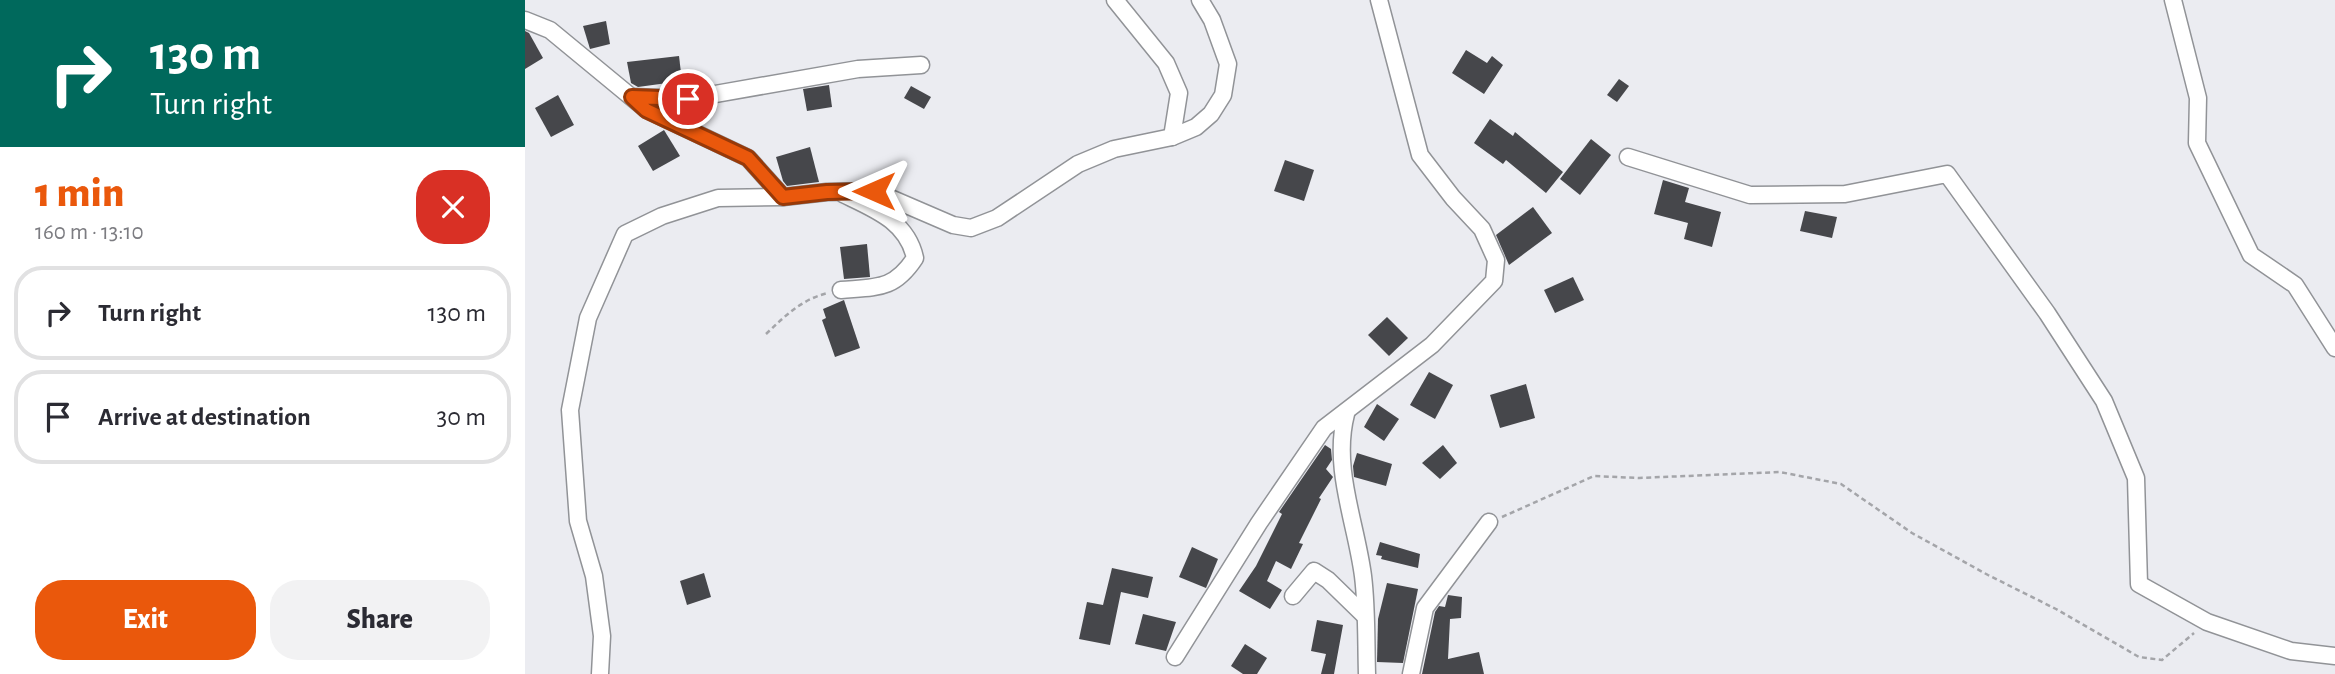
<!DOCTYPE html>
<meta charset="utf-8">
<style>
:root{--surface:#fff;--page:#f2f2f3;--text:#2b2b33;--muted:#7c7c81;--line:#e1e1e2;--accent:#ea580c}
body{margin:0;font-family:"Alegreya Sans",sans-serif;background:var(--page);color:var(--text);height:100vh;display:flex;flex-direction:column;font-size:26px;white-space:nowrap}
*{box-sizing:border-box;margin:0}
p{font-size:23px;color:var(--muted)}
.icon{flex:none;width:38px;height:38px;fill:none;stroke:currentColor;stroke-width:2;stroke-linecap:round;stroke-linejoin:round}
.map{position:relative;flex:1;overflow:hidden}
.drawer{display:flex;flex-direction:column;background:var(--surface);width:525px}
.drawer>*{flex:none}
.banner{background:#00695c;color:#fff;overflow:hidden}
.pin{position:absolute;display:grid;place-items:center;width:60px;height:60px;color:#fff;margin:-30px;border:4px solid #fff;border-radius:50%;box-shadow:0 2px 7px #0007}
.me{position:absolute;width:77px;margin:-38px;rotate:270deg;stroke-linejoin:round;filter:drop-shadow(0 0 5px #0008)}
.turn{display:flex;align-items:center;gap:24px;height:147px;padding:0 35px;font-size:32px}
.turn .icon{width:91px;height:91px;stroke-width:2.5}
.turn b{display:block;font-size:49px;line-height:60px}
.round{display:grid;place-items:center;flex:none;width:74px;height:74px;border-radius:28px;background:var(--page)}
.headline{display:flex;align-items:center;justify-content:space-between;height:119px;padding:0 35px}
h1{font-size:42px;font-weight:800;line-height:52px;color:var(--accent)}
.action{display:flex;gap:14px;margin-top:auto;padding:14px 35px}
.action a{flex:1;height:80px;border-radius:28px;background:var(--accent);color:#fff;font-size:28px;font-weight:800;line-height:80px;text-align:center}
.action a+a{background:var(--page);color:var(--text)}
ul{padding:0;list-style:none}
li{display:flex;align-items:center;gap:21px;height:94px;margin:0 14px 10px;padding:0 21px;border:4px solid var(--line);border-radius:28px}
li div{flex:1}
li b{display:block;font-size:26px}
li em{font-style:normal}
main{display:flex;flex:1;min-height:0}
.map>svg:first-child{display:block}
</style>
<main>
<section class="drawer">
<div class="banner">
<div class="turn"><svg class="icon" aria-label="right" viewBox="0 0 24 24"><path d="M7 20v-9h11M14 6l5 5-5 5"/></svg><div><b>130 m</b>Turn right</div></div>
</div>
<div class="headline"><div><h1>1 min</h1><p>160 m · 13:10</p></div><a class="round" style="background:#d93025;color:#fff"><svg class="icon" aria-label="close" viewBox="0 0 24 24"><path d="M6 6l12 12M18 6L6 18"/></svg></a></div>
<ul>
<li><svg class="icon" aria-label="right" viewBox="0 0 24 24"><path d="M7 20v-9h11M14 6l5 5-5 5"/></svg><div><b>Turn right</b></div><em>130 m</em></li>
<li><svg class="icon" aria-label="arrive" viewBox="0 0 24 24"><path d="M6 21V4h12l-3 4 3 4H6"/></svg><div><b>Arrive at destination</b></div><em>30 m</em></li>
</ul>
<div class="action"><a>Exit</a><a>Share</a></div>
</section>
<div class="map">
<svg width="1810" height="674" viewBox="0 0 1810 674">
<rect width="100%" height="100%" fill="#ebecf1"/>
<!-- building -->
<g fill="#46474b">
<path d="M81,21L85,44L65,49L58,26Z"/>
<path d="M0,31L4,33L18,58L0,69Z"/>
<path d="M941,50L962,63L967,56L978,65L959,94L927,73Z"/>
<path d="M154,56L157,81L113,87L106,83L102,62Z"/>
<path d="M1094,79L1104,86L1092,102L1082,95Z"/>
<path d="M304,85L307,107L282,111L278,89Z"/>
<path d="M386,86L406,97L399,109L379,98Z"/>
<path d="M33,95L49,125L26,137L10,108Z"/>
<path d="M965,119L988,136L990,132L1038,172L1021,193L981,160L978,164L949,143Z"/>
<path d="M139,130L155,156L128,171L113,146Z"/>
<path d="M1066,139L1086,155L1055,195L1035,179Z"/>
<path d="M285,147L294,182L262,186L258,181L251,157Z"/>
<path d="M760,160L789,170L779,201L749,191Z"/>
<path d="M1138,180L1164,188L1160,202L1196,212L1187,247L1159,239L1163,223L1129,214Z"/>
<path d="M1008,207L1027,233L984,265L971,235Z"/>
<path d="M1280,211L1312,217L1307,238L1275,231Z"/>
<path d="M342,244L345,277L319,279L315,247Z"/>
<path d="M1048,277L1059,300L1030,313L1019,290Z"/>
<path d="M319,300L335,348L310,357L297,320L301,318L298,309Z"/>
<path d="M862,317L883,338L864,356L843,335Z"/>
<path d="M904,372L928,385L910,419L885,405Z"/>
<path d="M1001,384L1010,418L975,428L965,395Z"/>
<path d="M852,404L874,419L859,441L839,427Z"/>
<path d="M800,445L806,449L807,460L801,469L808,477L794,498L796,499L774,543L778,544L766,569L751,561L742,581L757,590L745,609L714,591L731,566L757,514L754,512Z"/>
<path d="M918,445L932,463L915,479L897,463Z"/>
<path d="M832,453L867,464L861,486L829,477L828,466Z"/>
<path d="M855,542L895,554L893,568L856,559L857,556L851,555Z"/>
<path d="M667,547L693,559L681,588L654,577Z"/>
<path d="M587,568L628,577L623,598L596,592L585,645L554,639L562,602L578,605Z"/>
<path d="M179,573L186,597L162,605L155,581Z"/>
<path d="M862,583L893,589L878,663L852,662L853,619Z"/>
<path d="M923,595L937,597L936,618L925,619L923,659L954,652L959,674H897L910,612L914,606L920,607Z"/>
<path d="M618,614L651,622L641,651L610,644Z"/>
<path d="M792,620L818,625L809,674H796L801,654L786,651Z"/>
<path d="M720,644L742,658L732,674H718L706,666Z"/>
</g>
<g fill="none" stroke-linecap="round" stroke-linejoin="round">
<defs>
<g id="minor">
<path d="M590,0L641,63L654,93L647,137"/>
<path d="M1648,0L1673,98L1672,143L1726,255L1770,285L1810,348"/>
<path d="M0,20L25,30L122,110L223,158L258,197L302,192L349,191L428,225L446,228L472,218L553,164L589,149L647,137L671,127L686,114L698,95L703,64L687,20L675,0"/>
<path d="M107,97L162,99L333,69L396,65"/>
<path d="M1103,157L1225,195L1320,194L1422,174L1522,313L1579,401L1611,478L1614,584L1682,622L1766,651L1810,656"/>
<path d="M316,290C352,287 369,290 390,258C382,221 349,209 318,194"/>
<path d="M821,414C807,468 831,522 838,576C842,608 841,642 842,674"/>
<path d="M768,596L789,571L803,580L840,616"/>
<path d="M650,657L734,523L799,428L907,345L969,281L971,260L957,229L928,198L895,155L854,0"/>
<path d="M75,674L77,636L69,576L53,521L45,410L63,318L100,234L137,216L193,198L258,197"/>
<path d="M886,674L900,608L964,522"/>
</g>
</defs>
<!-- minor casing -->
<use href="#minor" stroke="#919397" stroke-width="19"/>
<!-- path -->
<g stroke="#a4a5a9" stroke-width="2.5" stroke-dasharray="5 3.5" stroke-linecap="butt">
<path d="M241,334C260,316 277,299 303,293"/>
<path d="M977,517L1069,476L1114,478L1255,472L1316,484L1387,533L1463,575L1531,609L1614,657L1637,660L1669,633"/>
</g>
<!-- minor -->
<use href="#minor" stroke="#fff" stroke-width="16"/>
</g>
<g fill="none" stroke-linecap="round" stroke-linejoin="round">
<defs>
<path id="route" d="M163,99L107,97L121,110L223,158L258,197L302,192L349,191"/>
</defs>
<!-- route casing -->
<use href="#route" stroke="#983908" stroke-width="18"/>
<!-- route -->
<use href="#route" stroke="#ea580c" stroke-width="12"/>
</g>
</svg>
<div class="pin" style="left:163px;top:99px;background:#d93025"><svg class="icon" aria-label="arrive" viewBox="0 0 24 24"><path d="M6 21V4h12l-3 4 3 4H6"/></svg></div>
<svg class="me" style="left:349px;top:191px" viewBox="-20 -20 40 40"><path d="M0-17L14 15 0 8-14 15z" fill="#ea580c" stroke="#fff" stroke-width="4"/></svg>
</div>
</main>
